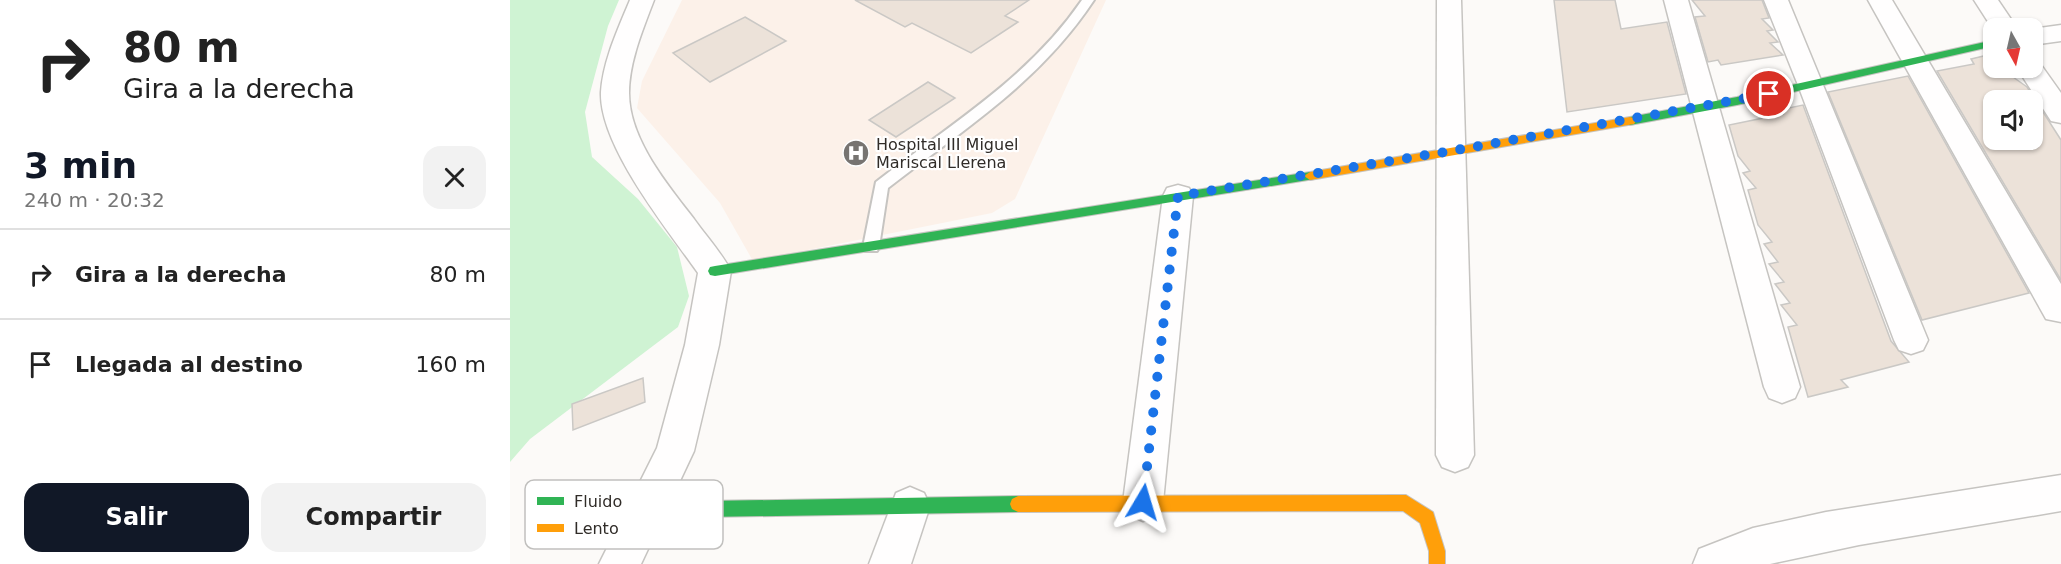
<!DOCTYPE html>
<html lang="es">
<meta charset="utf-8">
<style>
:root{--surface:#fff;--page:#f2f2f2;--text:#222;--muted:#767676;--line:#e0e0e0;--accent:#111827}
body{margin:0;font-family:"DejaVu Sans",sans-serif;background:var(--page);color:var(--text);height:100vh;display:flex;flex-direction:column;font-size:22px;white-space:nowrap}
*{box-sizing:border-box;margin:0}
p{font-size:20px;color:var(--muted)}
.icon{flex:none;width:33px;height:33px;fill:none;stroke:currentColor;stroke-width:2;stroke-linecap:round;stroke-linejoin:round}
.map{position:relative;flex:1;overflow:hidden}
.drawer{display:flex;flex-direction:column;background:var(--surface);width:510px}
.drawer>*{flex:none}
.hud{background:#fff;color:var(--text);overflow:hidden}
.needle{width:39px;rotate:172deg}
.controls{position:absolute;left:1473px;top:18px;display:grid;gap:12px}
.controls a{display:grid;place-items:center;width:60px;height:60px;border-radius:12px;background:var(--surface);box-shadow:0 2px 4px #0004;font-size:30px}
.pin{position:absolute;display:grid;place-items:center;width:51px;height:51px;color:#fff;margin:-26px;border:3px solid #fff;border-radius:50%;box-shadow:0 2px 6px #0007}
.me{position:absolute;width:66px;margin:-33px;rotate:7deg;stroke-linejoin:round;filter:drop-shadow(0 0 4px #0008)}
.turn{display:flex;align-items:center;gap:21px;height:126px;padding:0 24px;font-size:27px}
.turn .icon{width:78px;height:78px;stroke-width:2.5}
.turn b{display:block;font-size:42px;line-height:51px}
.round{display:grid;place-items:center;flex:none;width:63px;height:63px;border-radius:18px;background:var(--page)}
.headline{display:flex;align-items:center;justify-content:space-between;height:102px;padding:0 24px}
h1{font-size:36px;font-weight:700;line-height:45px;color:var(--accent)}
.cta{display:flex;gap:12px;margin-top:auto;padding:12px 24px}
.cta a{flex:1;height:69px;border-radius:18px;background:var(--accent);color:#fff;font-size:24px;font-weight:700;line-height:69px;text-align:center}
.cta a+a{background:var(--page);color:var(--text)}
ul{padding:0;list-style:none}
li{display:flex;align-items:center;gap:18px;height:90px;padding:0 24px;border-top:2px solid var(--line)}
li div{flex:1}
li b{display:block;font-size:22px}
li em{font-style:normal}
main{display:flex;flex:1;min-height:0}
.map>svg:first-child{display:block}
</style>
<main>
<section class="drawer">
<div class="hud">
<div class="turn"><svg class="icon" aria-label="right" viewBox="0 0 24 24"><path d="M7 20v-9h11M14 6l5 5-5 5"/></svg><div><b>80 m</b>Gira a la derecha</div></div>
</div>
<div class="headline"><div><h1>3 min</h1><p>240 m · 20:32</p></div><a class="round"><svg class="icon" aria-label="close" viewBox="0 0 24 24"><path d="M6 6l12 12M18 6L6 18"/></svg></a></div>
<ul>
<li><svg class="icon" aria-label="right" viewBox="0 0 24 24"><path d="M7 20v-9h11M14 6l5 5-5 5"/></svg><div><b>Gira a la derecha</b></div><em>80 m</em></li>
<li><svg class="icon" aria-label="arrive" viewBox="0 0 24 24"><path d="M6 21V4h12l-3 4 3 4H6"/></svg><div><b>Llegada al destino</b></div><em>160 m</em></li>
</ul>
<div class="cta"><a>Salir</a><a>Compartir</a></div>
</section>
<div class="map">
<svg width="1551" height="564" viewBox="0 0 1551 564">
<rect width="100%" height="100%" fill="#fcfaf8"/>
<!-- built -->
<path fill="#fcf1e9" d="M172,0H596L505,199L482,213L243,261L210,203L127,108L132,81Z"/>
<!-- green -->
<path fill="#cff3d3" d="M0,0H109L98,26L75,112L82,157L128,199L167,247L179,296L168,327L20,439L0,462Z"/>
<!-- building -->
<g fill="#ece2d9" stroke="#cac8c5" stroke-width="1.5" fill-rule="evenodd">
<path d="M345,0H519L495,16L508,22L461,53L402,23L395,27Z"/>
<path d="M1044,0H1105L1111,29L1157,22L1176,94L1057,112Z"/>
<path d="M1182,0H1252L1259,18L1252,19L1263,30L1257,31L1268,42L1260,43L1273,55L1211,65L1208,60L1198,62L1185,17L1195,16Z"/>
<path d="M235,17L276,41L200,82L163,53Z"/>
<path d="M1482,54L1484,68H1500L1508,74L1509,76L1503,77L1517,87L1551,140V280L1427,71L1464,64L1461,59ZM1484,100H1522V140H1484Z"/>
<path d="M1398,76L1519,293L1412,320L1318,92Z"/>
<path d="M418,82L445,98L386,137L359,120Z"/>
<path d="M1293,105L1381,341L1399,362L1331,380L1338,387L1298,397L1278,327L1287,325L1271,305L1280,303L1265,284L1274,282L1259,264L1268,262L1254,244L1262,242L1248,225L1238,190L1246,188L1233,173L1240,171L1228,156L1219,125L1273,114L1269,110Z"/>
<path d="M133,378L135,402L63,430L62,404Z"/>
</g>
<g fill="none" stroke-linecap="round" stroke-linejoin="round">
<defs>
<path id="lane" d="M572,0H584C529,83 455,128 378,188L369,247L367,251H355L353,247L366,182C439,125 519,78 572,0Z"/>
<g id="street">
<path d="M120,0H144C133,29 119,62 119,93C119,139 157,184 184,219C196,236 211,252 221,271L209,345L184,451L131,564H89L147,448L175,345L188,273C158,230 89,146 91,92C93,61 108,29 120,0Z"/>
<path d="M927,0H951L964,455L958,467L945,472L932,467L926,455Z"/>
<path d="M1154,0H1178L1290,387L1285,398L1272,403L1259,398L1254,387Z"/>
<path d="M1254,0H1278L1418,340L1413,350L1401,354L1389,350L1384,340L1288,85Z"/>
<path d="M1358,0H1382L1551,284V322L1536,319Z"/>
<path d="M1464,0H1488L1507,28H1484V31Z"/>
<path d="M1551,25V41L1522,45V29Z"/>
<path d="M1522,60L1529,62L1551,93V123L1541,121L1507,68H1522Z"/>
<path d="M668,185L679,188L683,196L653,502L647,515L633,521L619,515L613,502L653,196L657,188Z"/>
<path d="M1551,475V511L1349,545L1260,564H1183L1189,549L1243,528L1316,512Z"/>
<path d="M400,487L414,493L420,506L401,564H359L386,493Z"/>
</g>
<g id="fast">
<path d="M1484,40V46L1227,105L1120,125L1114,121L1120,117L1227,97Z"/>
<path d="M800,172L806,176L804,179L205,276L200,275L198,271L200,267L205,266Z"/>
<path d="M508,496L514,499L516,504L514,509L508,512L136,518L130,515L128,510L130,505L136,502Z"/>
</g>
<g id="slow">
<path d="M1120,117L1124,118L1126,121L1124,124L800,180L794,176L800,172Z"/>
<path d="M896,495L923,512L935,551V564H919V551L910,523L893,511L508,512L502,509L500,504L502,499L508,496Z"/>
</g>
</defs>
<!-- lane casing -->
<use href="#lane" stroke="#c6c4c1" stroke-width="4"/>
<!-- street casing -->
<use href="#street" stroke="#c6c4c1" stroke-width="3"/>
<!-- fast casing -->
<use href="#fast" stroke="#c6c4c1" stroke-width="2"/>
<!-- slow casing -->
<use href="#slow" stroke="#c6c4c1" stroke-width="2"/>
<!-- lane -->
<use href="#lane" fill="#fffefe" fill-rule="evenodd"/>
<!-- street -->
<use href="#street" fill="#fffefe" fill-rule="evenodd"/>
<!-- fast -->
<use href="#fast" fill="#30b455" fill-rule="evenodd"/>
<!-- slow -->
<use href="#slow" fill="#ff9f0a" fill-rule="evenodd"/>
</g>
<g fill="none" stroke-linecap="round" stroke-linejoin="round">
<!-- route -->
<path stroke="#1a73e8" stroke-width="10" stroke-dasharray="0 18" d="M633,502L668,196L941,151L1259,94"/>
</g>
<!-- icons -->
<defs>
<symbol id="hospital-disc" viewBox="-11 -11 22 22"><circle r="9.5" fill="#777471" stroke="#fff"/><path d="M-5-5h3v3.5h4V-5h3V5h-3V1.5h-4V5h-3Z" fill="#fff"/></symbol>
</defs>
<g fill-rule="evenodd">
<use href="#hospital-disc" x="331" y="138" width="30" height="30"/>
</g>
<g text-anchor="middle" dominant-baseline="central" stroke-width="4.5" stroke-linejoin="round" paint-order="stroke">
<!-- poi labels -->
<g font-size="16" fill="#302c28" stroke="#fff" text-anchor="start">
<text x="366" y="144">Hospital III Miguel<tspan x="366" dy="18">Mariscal Llerena</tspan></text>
</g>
</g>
<!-- legend -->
<rect x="15" y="480" width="198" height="69" rx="9" fill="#fff" stroke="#c1c0be" stroke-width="1.5"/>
<rect x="27" y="497" width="27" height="8" fill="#30b455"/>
<rect x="27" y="524" width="27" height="8" fill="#ff9f0a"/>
<g font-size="16" fill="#302c28">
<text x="64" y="507">Fluido</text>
<text x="64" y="534">Lento</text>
</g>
</svg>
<div class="controls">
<a><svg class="needle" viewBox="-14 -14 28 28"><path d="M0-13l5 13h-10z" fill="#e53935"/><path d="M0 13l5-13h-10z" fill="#767676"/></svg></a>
<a><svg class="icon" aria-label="sound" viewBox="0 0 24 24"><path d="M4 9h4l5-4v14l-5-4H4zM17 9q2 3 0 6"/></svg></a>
</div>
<div class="pin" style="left:1259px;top:94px;background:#d93025"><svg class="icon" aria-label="arrive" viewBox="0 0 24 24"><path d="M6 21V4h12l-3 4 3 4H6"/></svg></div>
<svg class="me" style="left:633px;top:502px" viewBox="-20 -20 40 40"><path d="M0-17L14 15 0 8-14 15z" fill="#1a73e8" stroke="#fff" stroke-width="4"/></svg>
</div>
</main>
